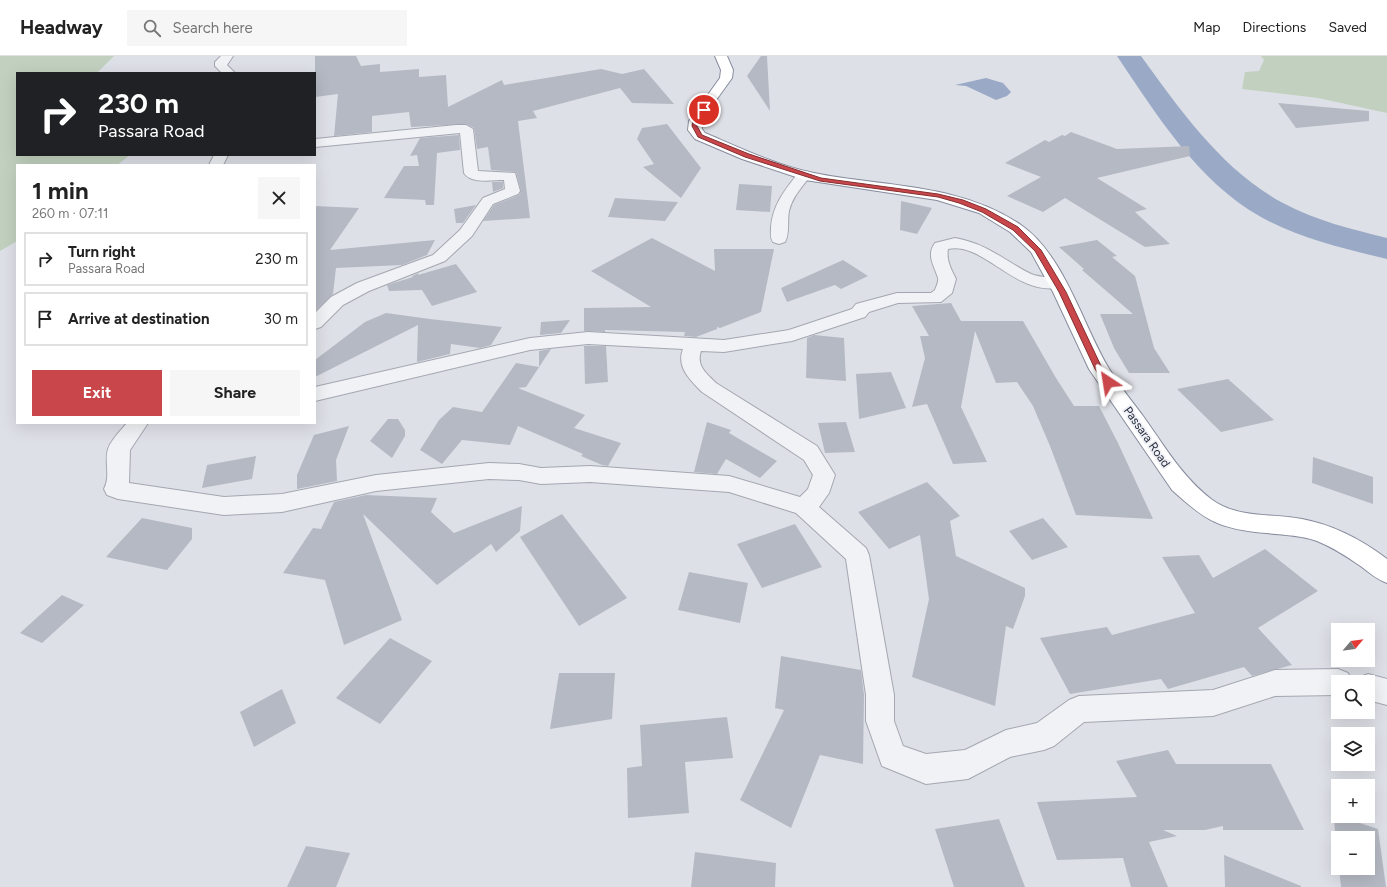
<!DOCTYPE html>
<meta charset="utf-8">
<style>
:root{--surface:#fff;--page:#f6f6f6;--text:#222;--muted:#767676;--line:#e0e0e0;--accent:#c9464a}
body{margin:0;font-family:Figtree,sans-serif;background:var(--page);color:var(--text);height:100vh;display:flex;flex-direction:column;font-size:15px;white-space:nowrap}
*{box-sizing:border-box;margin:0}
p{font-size:13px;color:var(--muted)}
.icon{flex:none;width:22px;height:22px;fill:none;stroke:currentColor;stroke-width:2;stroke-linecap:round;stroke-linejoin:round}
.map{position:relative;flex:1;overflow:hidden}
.side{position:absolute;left:16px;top:108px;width:300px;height:260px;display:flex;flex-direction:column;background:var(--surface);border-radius:0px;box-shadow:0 4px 16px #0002}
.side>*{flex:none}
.banner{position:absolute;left:16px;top:16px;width:300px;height:84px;border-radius:0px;box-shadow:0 4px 16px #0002;background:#202124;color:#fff;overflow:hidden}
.needle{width:26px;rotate:61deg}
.fabs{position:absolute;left:1331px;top:567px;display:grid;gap:8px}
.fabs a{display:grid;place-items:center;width:44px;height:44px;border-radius:0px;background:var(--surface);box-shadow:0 4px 16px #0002;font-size:20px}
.pin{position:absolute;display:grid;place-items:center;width:34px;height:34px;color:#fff;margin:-17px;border:2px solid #fff;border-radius:50%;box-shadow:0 1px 4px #0007}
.me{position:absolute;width:44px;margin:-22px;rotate:327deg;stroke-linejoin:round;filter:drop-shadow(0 0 3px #0008)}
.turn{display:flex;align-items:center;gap:14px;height:84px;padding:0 16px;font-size:18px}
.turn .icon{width:52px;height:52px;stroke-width:2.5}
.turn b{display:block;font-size:28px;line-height:34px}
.round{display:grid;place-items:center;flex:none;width:42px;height:42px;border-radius:0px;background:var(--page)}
.overview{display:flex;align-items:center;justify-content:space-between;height:68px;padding:0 16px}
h1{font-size:24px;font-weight:700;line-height:30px}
.button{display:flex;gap:8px;margin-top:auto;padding:8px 16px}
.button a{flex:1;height:46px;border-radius:0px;background:var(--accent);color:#fff;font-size:16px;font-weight:700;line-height:46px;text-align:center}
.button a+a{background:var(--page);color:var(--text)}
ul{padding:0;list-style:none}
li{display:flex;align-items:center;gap:12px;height:54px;margin:0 8px 6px;padding:0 8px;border:2px solid var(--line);border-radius:0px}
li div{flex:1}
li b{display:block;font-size:15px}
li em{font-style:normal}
header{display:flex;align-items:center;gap:24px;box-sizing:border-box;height:56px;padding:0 20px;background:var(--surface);border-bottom:1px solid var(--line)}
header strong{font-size:19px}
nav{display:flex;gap:22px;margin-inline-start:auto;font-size:14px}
.search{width:280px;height:36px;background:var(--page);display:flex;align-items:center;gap:10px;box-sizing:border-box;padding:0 14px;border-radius:0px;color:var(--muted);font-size:15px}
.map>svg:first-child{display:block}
</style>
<header>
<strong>Headway</strong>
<div class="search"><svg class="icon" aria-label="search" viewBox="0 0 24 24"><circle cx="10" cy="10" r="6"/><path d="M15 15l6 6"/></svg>Search here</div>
<nav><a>Map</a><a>Directions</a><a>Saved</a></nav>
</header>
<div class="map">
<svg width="1387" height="831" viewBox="0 0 1387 831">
<rect width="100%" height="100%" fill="#dee0e7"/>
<!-- green -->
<g fill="#c2d1bf">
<path d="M0,0H114L97,17H17V99H130L117,109H17V185L0,195Z"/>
<path d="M1261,0H1387V57L1318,42L1242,33L1245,16L1259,15L1264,4Z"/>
</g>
<!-- water -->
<path fill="#9aaac6" d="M986,22L1003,27L1011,36L1007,40L996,44L966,30L955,29Z"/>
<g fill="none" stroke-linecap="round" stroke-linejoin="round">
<!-- river -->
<path fill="#9aaac6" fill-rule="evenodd" d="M1117,0H1141C1181,55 1222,114 1283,147C1316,165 1352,173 1387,182V203C1345,193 1299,182 1261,161C1197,125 1157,59 1117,0Z"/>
</g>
<!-- building -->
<g fill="#b5b9c3">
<path d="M315,0H356L361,10L380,8V16L419,13V21L446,19L448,51L502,24L504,29L601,13L622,18L644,13L674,48L632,47L620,32L533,55L537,62L518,65L530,162L483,165L494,149L519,139L521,135L516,116L491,114L488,91L477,93L474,72L466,68L411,71L409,56L372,60V76L334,80L338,38L315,41Z"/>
<path d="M761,0H767L770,55L747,20Z"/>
<path d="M1278,47L1369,55V65L1296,72Z"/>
<path d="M667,68L701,112L681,142L643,111L654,108L637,83L642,72Z"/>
<path d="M1071,76L1117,93L1189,90L1190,100L1097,122L1147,153L1135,156L1170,188L1145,191L1065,142L1043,156L1007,140L1041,121L1005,107L1045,84L1049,86L1062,79L1065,80Z"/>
<path d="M459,79L460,94L437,97L434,149H426L425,144L384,142L404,110H419L417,99L410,100L420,82Z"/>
<path d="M492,126H503V132L493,136Z"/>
<path d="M739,128L772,130L770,156L736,154Z"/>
<path d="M615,142L678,146L665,165L608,161Z"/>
<path d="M901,145L932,152L917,178L900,174Z"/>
<path d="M476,149L463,167H456L454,153Z"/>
<path d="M315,150L359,152L330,194L435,184L427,199L402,209L336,212L333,238L315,255Z"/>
<path d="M652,182L715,215L714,193H774L761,256L720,272L717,271V273L696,281L684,280L685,276L605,274V276L584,275V252L651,251L591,215Z"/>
<path d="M1097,184L1117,200L1112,201L1135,220L1154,292L1170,317H1129L1114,292L1100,258H1133L1082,214L1084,213L1059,191Z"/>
<path d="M843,204L868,220L841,233L835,229L787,246L781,232Z"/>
<path d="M456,208L477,236L432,250L422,234L389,235L387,229L413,221L412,220L419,217L418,219Z"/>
<path d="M951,247L961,265H1023L1056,322L1074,350H1099L1118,387L1153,463L1076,459L1050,390L1033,350L1017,326L996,327L975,275L961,351L987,406L953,408L927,348L912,351L925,302L920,280H929L912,250Z"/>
<path d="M386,257L430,263L502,271L491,289L480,292L451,288L450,298L417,306L418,269L315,321V304L365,266Z"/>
<path d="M570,264L561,277L540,279L541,266Z"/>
<path d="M814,279L844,282L846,325L806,322L807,282Z"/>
<path d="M584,290H606L608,326L585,328Z"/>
<path d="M551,293L526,331L518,332L585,359L574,372L621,387L608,410L602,409L581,400L583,398L518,370L510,389L462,384L442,408L420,394L439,364L453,351L482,356L516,307L539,311V295Z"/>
<path d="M891,316L906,352L859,363L856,318Z"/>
<path d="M1228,323L1246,339L1274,364L1221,376L1177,333Z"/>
<path d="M388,363H398L405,374V380L392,402L370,385Z"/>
<path d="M707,366L731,374L729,377L777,405L760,422L726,403L717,418L694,416Z"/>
<path d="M846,366L855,396L825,397L818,367Z"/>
<path d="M349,370L336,404L337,425L297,433V419L314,379Z"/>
<path d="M256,400L252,423L202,432L207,409Z"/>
<path d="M1313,401L1373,421V448L1312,427Z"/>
<path d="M927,426L960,460L950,465L956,500L1025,532V540L1013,573L1006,570L995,650L912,621L929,543L920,479L889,493L858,456Z"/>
<path d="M366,439L437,442L431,456L454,477L522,450L520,475L496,496L491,488L437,529L363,458L402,564L344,589L325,524L283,517L313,472L321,473L334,446Z"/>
<path d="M562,458L627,542L579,570L520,481Z"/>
<path d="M142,462L192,472V483L167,514L106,501Z"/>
<path d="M1043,462L1068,491L1032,504L1009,475Z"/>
<path d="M795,468L822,511L762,532L737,488Z"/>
<path d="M1265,493L1318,535L1258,572L1292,609L1252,620L1244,611L1168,633L1161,623L1070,638L1040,582L1107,571L1112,579L1195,557L1162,501L1199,499L1213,522Z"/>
<path d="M689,516L748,527L740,567L678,554Z"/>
<path d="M62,539L84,549L42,587L20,577Z"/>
<path d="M390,582L432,605L380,668L336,642Z"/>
<path d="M781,600L861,614L864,639L863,708L820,699L791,772L740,744L784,654L775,652Z"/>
<path d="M559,617H615L612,663L550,673Z"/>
<path d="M282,633L296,667L254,691L240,656Z"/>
<path d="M727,661L733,702L685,706L689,757L628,762L627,712L642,710L640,669Z"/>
<path d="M1168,694L1176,708H1271L1304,774H1223V770L1205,774H1163L1177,780L1149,786L1168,831H1131L1123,802L1057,804L1037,746L1137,741L1116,705Z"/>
<path d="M1333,756L1338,760L1378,773L1386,831H1341L1339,812H1368V782H1338V803Z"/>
<path d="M999,763L1025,831H954L935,773Z"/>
<path d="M306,790L350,797L336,831H287Z"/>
<path d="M695,796L776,807L775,831H691Z"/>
<path d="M1224,799L1301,830V831H1225Z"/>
</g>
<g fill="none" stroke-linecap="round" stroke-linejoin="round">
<defs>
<g id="minor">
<path d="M221,0H233L227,9L235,17H222L215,10V6Z"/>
<path d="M456,69H466L473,73L478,115L515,117L520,135L518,138L493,148L472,180L445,205L369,235L343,249L321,271L315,273V257L331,241L357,227L433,199L460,174L483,142L505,133L504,124C492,124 471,128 464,117L460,77L315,91V83Z"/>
<path d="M214,99H228L223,109H209Z"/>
<path d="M804,115L809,116L811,119C803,130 792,141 789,155C787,164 790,178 785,186L779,188L773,186C770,182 771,177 771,171C773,148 785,134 799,116Z"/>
<path d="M955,182C988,188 1003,204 1031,218C1041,222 1052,221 1062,223L1065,227L1062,231C1016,242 984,185 948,193C946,204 951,213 956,223L952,237L941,246L898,247L869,256L865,261L792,285L724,296L701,295C696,310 706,317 716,327L817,390L835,419L829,437L819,451L866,492L869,499L894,639V665L903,690L926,698L965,694L1006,674L1037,667L1069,644L1079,640L1213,634L1275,614L1338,613L1348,617L1352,626H1338V639L1275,640L1213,660L1084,666L1054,690L1044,694L1010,701L968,723L926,728L882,710L866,665V639L846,503L796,457L729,436L590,426L541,428L519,424L489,423L376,435L282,456L224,459L118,443L107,439L104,433C111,420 104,406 108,393C111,384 121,374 127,367H148L130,394L129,427L224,441L282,438L376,419L489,407L519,408L541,412L590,410L729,420L800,441L808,433L813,419L804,404L702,336C690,324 676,311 683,293L588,288L530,294L315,345V331L530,282L588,276L724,284L789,274L852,253L856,248L897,237H931L935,234C936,231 939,225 938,222C934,209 926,199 935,187Z"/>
<path d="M1368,618L1387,623V649L1368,644V626H1356L1358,622Z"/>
</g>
<path id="trunk" d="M715,0H727L733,14L732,22L701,65L702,73L705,77C738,91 778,110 814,117C883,131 960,127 1021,169C1064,199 1082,267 1108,311C1118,328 1131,344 1143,360C1164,389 1182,421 1211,443C1237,463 1272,457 1302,463C1334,469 1362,484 1387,503V527C1376,523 1369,516 1359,509C1346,500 1332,491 1317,485C1301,479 1283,479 1266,477C1219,473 1206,465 1172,434L1089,313L1053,236L1031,196L1010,176L979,157L937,144L805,124L742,103L695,83L688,74L689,65L720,22L721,14Z"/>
</defs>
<!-- minor casing -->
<use href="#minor" stroke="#a4a7b1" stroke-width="2"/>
<!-- trunk casing -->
<use href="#trunk" stroke="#868c9d" stroke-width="2"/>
<!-- minor -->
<use href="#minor" fill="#f0f2f5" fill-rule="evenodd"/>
<!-- trunk -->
<use href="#trunk" fill="#fff" fill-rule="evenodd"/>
</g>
<!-- route -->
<path fill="#c9464a" stroke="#832e30" d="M702,53L707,54L698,65L697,70L702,79L749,98L821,122L938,138L963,144L986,153L1018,171L1041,194L1066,236L1102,312L1112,326L1111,328H1105L1095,313L1059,236L1035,195L1013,174L982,156L959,147L938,141L820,125L745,101L698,81L692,70L693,65Z"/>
<g text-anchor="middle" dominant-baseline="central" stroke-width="3.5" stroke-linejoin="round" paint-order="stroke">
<!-- street labels -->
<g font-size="12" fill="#282d3d" stroke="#edeff5">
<text transform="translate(1147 381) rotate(55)">Passara Road</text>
</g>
</g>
</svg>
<div class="fabs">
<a><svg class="needle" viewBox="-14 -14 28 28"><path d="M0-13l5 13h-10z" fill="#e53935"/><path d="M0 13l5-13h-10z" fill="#767676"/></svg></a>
<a><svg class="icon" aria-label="search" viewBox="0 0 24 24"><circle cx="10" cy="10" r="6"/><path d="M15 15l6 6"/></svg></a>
<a><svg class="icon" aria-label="layers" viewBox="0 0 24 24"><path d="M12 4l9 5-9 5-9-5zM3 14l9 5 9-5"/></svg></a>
<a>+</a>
<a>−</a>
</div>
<div class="pin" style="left:704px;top:54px;background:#d93025"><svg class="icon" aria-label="arrive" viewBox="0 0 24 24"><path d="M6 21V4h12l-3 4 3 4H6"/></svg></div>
<svg class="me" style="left:1108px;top:326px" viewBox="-20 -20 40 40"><path d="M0-17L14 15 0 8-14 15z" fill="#c9464a" stroke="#fff" stroke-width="4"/></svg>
<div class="banner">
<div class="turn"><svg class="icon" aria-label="right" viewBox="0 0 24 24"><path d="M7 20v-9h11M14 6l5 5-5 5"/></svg><div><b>230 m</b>Passara Road</div></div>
</div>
<section class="side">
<div class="overview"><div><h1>1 min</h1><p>260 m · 07:11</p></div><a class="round"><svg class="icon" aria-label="close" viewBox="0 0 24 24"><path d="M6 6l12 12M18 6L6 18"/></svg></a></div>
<ul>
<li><svg class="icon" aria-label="right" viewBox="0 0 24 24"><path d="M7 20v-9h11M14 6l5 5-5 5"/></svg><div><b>Turn right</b><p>Passara Road</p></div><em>230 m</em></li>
<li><svg class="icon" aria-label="arrive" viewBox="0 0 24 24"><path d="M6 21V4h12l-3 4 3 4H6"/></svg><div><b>Arrive at destination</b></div><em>30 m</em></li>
</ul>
<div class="button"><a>Exit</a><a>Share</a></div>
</section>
</div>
